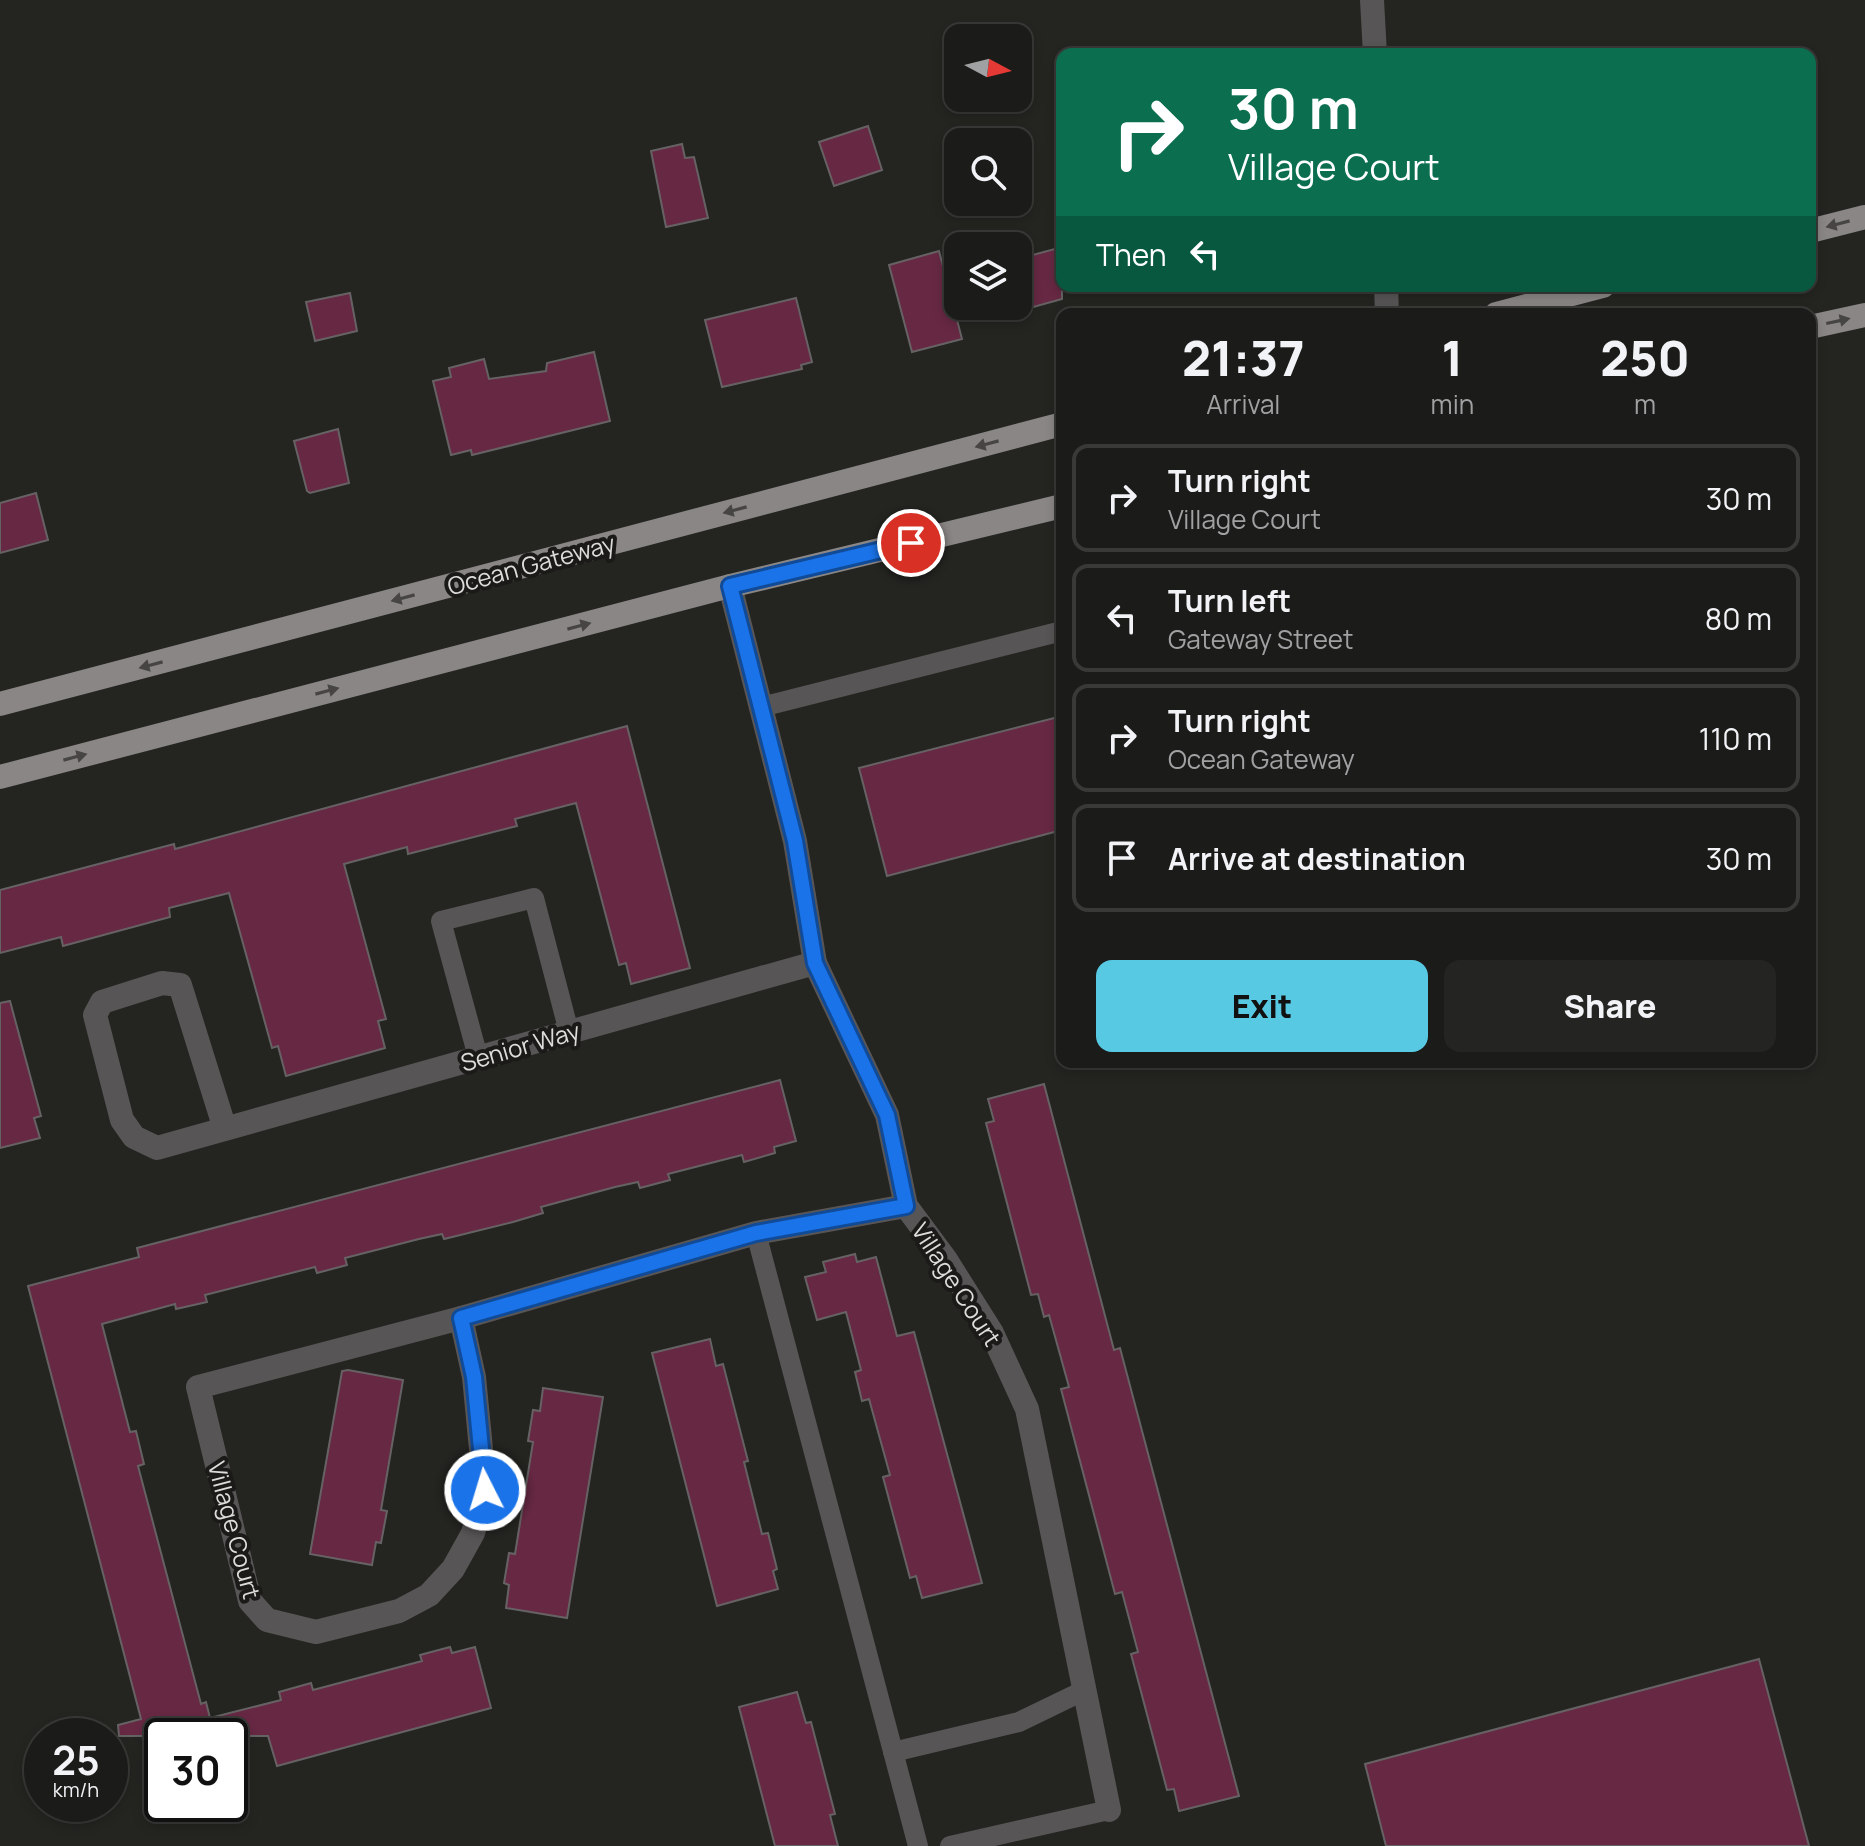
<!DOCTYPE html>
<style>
:root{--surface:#1b1b19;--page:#242422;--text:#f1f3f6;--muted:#a0a1a2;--line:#393938;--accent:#58c9e3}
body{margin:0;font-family:Manrope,sans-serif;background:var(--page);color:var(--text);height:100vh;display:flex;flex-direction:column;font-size:30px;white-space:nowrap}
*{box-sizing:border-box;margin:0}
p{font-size:26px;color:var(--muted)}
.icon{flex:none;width:44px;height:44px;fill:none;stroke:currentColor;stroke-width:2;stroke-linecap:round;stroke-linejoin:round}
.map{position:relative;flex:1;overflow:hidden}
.side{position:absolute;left:1056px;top:308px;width:760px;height:760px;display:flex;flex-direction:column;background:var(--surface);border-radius:16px;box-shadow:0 4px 12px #0003,0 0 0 2px var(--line)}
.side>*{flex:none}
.guide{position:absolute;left:1056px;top:48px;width:760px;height:244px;border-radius:16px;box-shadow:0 4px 12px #0003,0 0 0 2px var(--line);background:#0b6e4f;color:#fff;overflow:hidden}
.needle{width:52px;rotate:97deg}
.fabs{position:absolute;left:944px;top:24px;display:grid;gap:16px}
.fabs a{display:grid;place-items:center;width:88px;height:88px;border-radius:16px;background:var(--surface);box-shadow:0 4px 12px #0003,0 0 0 2px var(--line);font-size:40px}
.speed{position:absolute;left:24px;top:1718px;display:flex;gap:16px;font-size:40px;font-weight:700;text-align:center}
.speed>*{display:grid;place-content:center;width:104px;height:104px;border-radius:50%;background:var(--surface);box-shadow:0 4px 12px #0003,0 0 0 2px var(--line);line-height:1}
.speed small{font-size:20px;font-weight:400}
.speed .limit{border:4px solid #111;border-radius:12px;background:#fff;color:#111}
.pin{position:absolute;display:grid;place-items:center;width:68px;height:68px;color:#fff;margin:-34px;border:4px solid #fff;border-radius:50%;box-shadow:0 2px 8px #0007}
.me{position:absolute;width:88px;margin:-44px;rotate:355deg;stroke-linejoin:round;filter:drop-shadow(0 0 6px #0008)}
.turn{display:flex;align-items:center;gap:28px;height:168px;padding:0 40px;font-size:36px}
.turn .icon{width:104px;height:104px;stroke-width:2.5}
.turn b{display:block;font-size:56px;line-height:68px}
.then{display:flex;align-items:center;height:76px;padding:0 40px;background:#0003;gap:16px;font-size:30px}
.eta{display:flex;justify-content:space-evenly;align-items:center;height:136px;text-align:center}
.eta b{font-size:48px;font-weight:800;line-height:56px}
.primary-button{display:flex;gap:16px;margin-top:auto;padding:16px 40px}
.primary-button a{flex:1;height:92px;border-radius:16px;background:var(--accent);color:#111;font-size:32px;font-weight:800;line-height:92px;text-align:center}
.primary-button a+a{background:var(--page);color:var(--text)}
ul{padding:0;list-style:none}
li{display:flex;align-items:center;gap:24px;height:108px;margin:0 16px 12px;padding:0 24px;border:4px solid var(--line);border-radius:16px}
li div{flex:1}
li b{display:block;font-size:30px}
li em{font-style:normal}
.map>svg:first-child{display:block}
</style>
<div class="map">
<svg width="1865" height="1846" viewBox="0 0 1865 1846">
<rect width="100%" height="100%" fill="#242421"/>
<!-- building -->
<g fill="#672843" stroke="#666264" stroke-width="2">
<path d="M868,126L882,170L834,186L819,142Z"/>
<path d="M682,144L685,158L694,157L708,218L666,227L651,151Z"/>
<path d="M1062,247V299L1026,309L1018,277V259Z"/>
<path d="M939,251L962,339L912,352L889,265Z"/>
<path d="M350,293L357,331L315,341L306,302Z"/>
<path d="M796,298L812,362L801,365L802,369L722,387L705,320Z"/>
<path d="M594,352L610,421L472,455L471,450L451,455L433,381L451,377L449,368L484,359L489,379L546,371L547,363Z"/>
<path d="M338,429L349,483L310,493L307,491L294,441Z"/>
<path d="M36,493L48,540L0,553V503Z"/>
<path d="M1062,716V830L887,876L859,768Z"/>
<path d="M627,726L690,968L631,984L626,963L619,965L576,803L515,819L517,826L408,854L407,847L344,864L386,1019L378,1021L385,1048L286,1076L278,1046L272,1048L229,893L169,908L170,917L63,946L61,937L0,953V890L174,844L175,849Z"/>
<path d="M10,1001L41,1116L34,1118L40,1138L0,1148V1003Z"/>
<path d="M780,1080L796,1141L774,1147L775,1153L744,1162L742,1155L668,1174L670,1180L640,1188L638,1182L615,1187L541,1207L543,1213L513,1222L444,1239L442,1234L419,1239L345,1258L347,1265L317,1273L315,1267L205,1295L207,1302L176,1309L175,1304L102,1324L130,1432L136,1431L144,1464L138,1466L201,1704L206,1702L210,1718L281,1700L279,1692L311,1683L313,1690L422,1661L420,1655L450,1647L452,1653L475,1647L491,1708L277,1766L268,1736H119L118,1725L141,1719L28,1286L139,1257L137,1248Z"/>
<path d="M1044,1084L1114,1350L1120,1348L1239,1796L1179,1811L1174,1789L1167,1790L1131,1654L1138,1652L1122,1592L1115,1594L1061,1389L1069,1387L1049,1315L1044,1317L1038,1294L1031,1295L986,1123L994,1121L988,1099Z"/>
<path d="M855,1254L857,1262L876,1257L897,1336L914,1332L982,1583L922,1598L916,1576L910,1578L883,1477L890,1475L869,1399L862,1401L855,1372L861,1370L846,1312L817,1320L805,1277L826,1272L823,1262Z"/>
<path d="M710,1339L716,1366L723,1364L748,1461L744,1462L762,1534L768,1533L777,1569L773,1571L778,1589L717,1606L652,1353Z"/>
<path d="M348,1370L403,1380L381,1510L387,1511L381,1543L376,1542L372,1565L310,1554L342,1371Z"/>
<path d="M543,1388L603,1397L567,1618L506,1608L509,1585L504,1583L509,1553L515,1554L533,1442L528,1441L533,1410L540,1411Z"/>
<path d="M1759,1659L1809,1846H1386L1365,1764Z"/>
<path d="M797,1692L806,1723L811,1722L835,1814L830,1815L838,1846H775L739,1707Z"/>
</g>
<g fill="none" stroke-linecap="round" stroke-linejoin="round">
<!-- lane -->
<g stroke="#575555" stroke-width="20">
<path d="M761,707L1062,631"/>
<path d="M478,1057L441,921L534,898L569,1032"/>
<path d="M756,1233L918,1846"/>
<path d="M893,1752L1019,1722L1085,1690"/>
<path d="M950,1846L1109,1810"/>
</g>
<!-- street -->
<g stroke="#575555" stroke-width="24">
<path d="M1372,0L1375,54"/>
<path d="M1386,286L1387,314"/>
<path d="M730,586L795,841L815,963L887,1115L906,1206L946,1260L992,1333L1027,1409L1109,1810"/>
<path d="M225,1129L180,985L162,983L102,1002L95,1015L122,1120L134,1137L157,1148L815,963"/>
<path d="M461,1318L474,1377L485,1490L473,1533L453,1569L429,1595L399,1611L316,1632L267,1620L250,1601L198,1387Z"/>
<path d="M461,1318L756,1233L906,1206"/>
</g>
<!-- primary -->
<g stroke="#898685" stroke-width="24">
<path d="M1810,231L1865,217"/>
<path d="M1496,314L1603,286"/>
<path d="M1810,327L1865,315"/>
<path d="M0,704L1062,424"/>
<path d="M0,777L730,586L1062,506"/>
</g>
</g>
<!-- one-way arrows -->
<defs><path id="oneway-solid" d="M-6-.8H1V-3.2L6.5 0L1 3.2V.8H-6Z" transform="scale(2)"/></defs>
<g fill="#474544">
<use href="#oneway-solid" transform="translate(1838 224) rotate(165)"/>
<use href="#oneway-solid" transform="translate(1838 321) rotate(-12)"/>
<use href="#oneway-solid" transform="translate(987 444) rotate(165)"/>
<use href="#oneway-solid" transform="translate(735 510) rotate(165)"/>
<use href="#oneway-solid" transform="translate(403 598) rotate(165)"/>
<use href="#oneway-solid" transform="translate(579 626) rotate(-15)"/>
<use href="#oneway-solid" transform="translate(151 665) rotate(165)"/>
<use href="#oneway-solid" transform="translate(327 691) rotate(-15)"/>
<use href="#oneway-solid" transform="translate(75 757) rotate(-15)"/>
</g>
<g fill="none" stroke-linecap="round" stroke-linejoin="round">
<defs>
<path id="route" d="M485,1490L474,1377L461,1318L756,1233L906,1206L887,1115L815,963L795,841L730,586L911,543"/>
</defs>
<!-- route casing -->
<use href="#route" stroke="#114b97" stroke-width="20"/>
<!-- route -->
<use href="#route" stroke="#1a73e8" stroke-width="14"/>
</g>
<g text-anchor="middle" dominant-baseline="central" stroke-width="8" stroke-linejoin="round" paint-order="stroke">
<!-- street labels -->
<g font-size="24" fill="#dddcda" stroke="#1b1a18">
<text transform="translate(531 564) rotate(-15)">Ocean Gateway</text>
<text transform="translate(520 1046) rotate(-16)">Senior Way</text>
<text transform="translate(957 1284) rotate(57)">Village Court</text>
<text transform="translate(235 1530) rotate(75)">Village Court</text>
</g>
</g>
</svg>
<div class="fabs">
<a><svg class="needle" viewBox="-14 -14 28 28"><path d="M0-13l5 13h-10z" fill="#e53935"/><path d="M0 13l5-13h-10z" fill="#a0a1a2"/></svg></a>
<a><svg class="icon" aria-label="search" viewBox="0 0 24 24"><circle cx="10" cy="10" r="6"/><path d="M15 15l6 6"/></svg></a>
<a><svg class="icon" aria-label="layers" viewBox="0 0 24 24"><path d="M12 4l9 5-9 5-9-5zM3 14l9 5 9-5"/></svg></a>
</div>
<div class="speed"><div>25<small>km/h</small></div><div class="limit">30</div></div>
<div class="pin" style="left:911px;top:543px;background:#d93025"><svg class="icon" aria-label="arrive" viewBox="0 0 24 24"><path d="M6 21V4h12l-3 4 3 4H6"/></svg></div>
<svg class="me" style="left:485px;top:1490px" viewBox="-20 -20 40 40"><circle r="17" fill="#1a73e8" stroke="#fff" stroke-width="3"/><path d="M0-11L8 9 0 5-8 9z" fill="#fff"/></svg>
<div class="guide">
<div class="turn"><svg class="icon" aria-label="right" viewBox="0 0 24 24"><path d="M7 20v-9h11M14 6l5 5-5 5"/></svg><div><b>30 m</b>Village Court</div></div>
<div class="then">Then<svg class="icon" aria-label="left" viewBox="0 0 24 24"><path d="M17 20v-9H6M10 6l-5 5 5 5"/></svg></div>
</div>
<section class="side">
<div class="eta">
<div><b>21:37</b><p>Arrival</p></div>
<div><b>1</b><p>min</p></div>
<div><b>250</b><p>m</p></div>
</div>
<ul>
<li><svg class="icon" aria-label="right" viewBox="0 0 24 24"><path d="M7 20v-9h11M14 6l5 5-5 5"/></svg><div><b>Turn right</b><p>Village Court</p></div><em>30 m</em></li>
<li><svg class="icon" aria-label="left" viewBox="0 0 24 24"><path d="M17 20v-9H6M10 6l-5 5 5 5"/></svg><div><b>Turn left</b><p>Gateway Street</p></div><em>80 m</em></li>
<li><svg class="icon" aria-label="right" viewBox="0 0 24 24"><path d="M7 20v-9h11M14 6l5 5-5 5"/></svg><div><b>Turn right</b><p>Ocean Gateway</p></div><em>110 m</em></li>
<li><svg class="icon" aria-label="arrive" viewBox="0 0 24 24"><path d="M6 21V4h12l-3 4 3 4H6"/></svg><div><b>Arrive at destination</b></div><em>30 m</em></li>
</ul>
<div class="primary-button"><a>Exit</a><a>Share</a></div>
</section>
</div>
